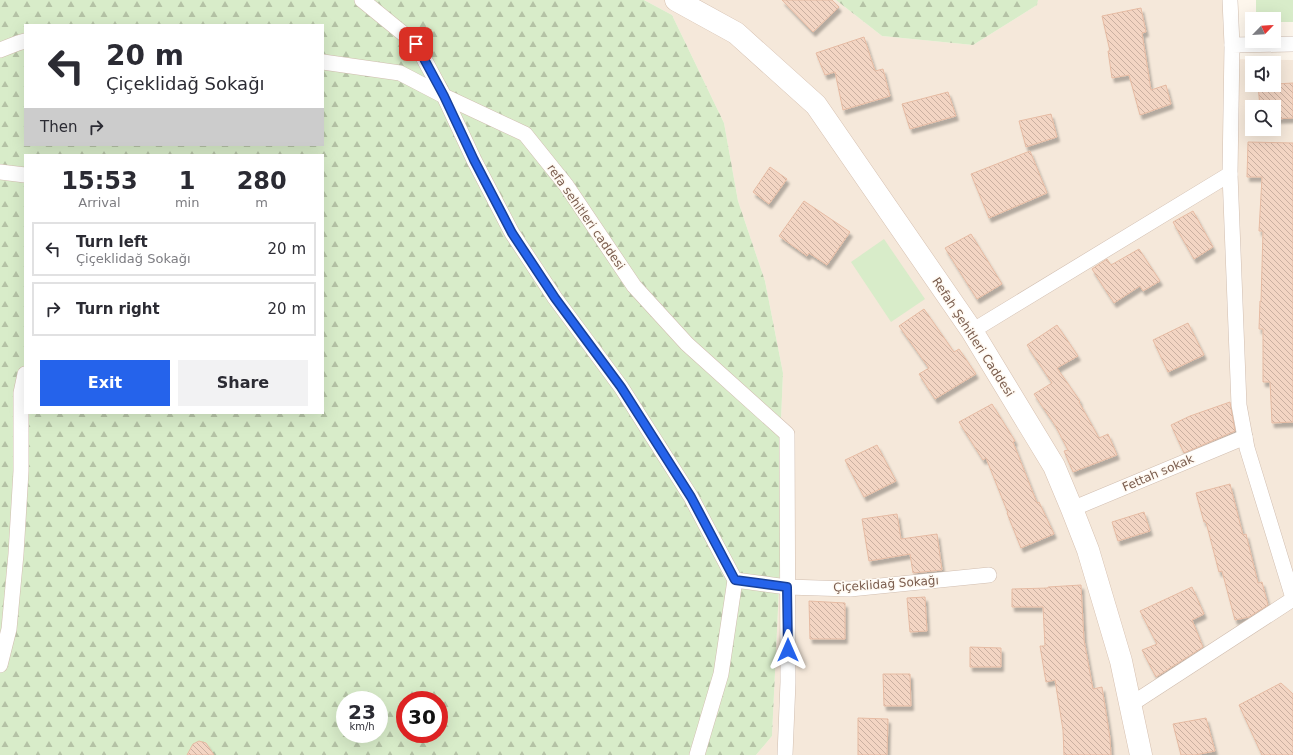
<!DOCTYPE html>
<meta charset="utf-8">
<style>
:root{--surface:#fff;--page:#f2f2f3;--text:#2b2b33;--muted:#7c7c81;--line:#e1e1e2;--accent:#2563eb}
body{margin:0;font-family:"DejaVu Sans",sans-serif;background:var(--page);color:var(--text);height:100vh;display:flex;flex-direction:column;font-size:15px;white-space:nowrap}
*{box-sizing:border-box;margin:0}
p{font-size:13px;color:var(--muted)}
.icon{flex:none;width:22px;height:22px;fill:none;stroke:currentColor;stroke-width:2;stroke-linecap:round;stroke-linejoin:round}
.map{position:relative;flex:1;overflow:hidden}
.sheet{position:absolute;left:24px;top:154px;width:300px;height:260px;display:flex;flex-direction:column;background:var(--surface);border-radius:0px;box-shadow:0 4px 16px #0002}
.sheet>*{flex:none}
.hud{position:absolute;left:24px;top:24px;width:300px;height:122px;border-radius:0px;box-shadow:0 4px 16px #0002;background:#fff;color:var(--text);overflow:hidden}
.needle{width:26px;rotate:65deg}
.controls{position:absolute;left:1245px;top:12px;display:grid;gap:8px}
.controls a{display:grid;place-items:center;width:36px;height:36px;border-radius:0px;background:var(--surface);box-shadow:0 4px 16px #0002;font-size:20px}
.speed{position:absolute;left:336px;top:691px;display:flex;gap:8px;font-size:20px;font-weight:700;text-align:center}
.speed>*{display:grid;place-content:center;width:52px;height:52px;border-radius:50%;background:var(--surface);box-shadow:0 4px 16px #0002;line-height:1}
.speed small{font-size:10px;font-weight:400}
.speed .limit{border:6px solid #d22;background:#fff;color:#111}
.pin{position:absolute;display:grid;place-items:center;width:34px;height:34px;color:#fff;margin:-17px;border-radius:8px;box-shadow:0 2px 6px #0006}
.me{position:absolute;width:44px;margin:-22px;rotate:0deg;stroke-linejoin:round;filter:drop-shadow(0 0 3px #0008)}
.turn{display:flex;align-items:center;gap:14px;height:84px;padding:0 16px;font-size:18px}
.turn .icon{width:52px;height:52px;stroke-width:2.5}
.turn b{display:block;font-size:28px;line-height:34px}
.then{display:flex;align-items:center;height:38px;padding:0 16px;background:#0003;gap:8px;font-size:15px}
.eta{display:flex;justify-content:space-evenly;align-items:center;height:68px;text-align:center}
.eta b{font-size:24px;font-weight:700;line-height:28px}
.primary-button{display:flex;gap:8px;margin-top:auto;padding:8px 16px}
.primary-button a{flex:1;height:46px;border-radius:0px;background:var(--accent);color:#fff;font-size:16px;font-weight:700;line-height:46px;text-align:center}
.primary-button a+a{background:var(--page);color:var(--text)}
ul{padding:0;list-style:none}
li{display:flex;align-items:center;gap:12px;height:54px;margin:0 8px 6px;padding:0 8px;border:2px solid var(--line);border-radius:0px}
li div{flex:1}
li b{display:block;font-size:15px}
li em{font-style:normal}
.map>svg:first-child{display:block}
</style>
<div class="map">
<svg width="1293" height="755" viewBox="0 0 1293 755">
<defs>
<pattern id="forest-firs" width="22" height="20" patternUnits="userSpaceOnUse"><rect width="22" height="20" fill="#d8ecc9"/><path d="M5 1l3.5 6h-7zM16 11l3.5 6h-7z" fill="#b4c2a5"/></pattern>
<pattern id="building-back-hatch" width="6" height="6" patternUnits="userSpaceOnUse"><rect width="6" height="6" fill="#f3d5c3"/><path d="M-1 5l2 2M0 0l6 6M5-1l2 2" fill="none" stroke="#cab0a1"/></pattern>
<filter id="shadow"><feDropShadow dx="2.5" dy="4.5" stdDeviation="1" flood-color="#0004"/></filter>
</defs>
<rect width="100%" height="100%" fill="#fdf6ec"/>
<!-- residential -->
<path fill="#f5e8da" fill-rule="evenodd" d="M644,0H836L882,36L973,45L1037,5L1038,0H1224L1226,59L1293,60V755H756L772,736L781,546L780,444L783,373L765,281L738,201L724,123L672,15ZM1252,63H1274V85H1252ZM1252,107H1274V129H1252Z"/>
<!-- forest -->
<g fill="url(#forest-firs)" fill-rule="evenodd">
<path d="M0,0H644L672,15L724,123L738,201L765,281L783,373L780,444L781,546L772,736L756,755H0ZM25,25H323V145H25ZM25,155H323V413H25ZM345,700H379V734H345ZM405,700H439V734H405Z"/>
<path d="M836,0H1038L1037,5L973,45L882,36Z"/>
</g>
<!-- garden -->
<g fill="#d8ecc9">
<path d="M1256,0H1293V22H1274V19H1256Z"/>
<path d="M884,239L925,299L891,322L851,262Z"/>
</g>
<!-- building -->
<g fill="url(#building-back-hatch)" stroke="#e6bba3" filter="url(#shadow)">
<path d="M782,0H832L839,7L813,32Z"/>
<path d="M1141,8L1146,32L1142,33L1151,90L1166,85L1171,104L1140,115L1129,75L1112,78L1108,51H1110L1102,16Z"/>
<path d="M864,37L875,71L883,69L890,96L843,110L835,72L825,75L816,53Z"/>
<path d="M1293,83V118L1274,119V107H1260L1258,85Z"/>
<path d="M948,92L956,116L910,129L902,104Z"/>
<path d="M1051,114L1057,137L1026,147L1019,121Z"/>
<path d="M1248,142L1293,143V422L1272,423L1270,382H1263V329H1259L1260,301H1261L1263,231H1259L1262,177H1247Z"/>
<path d="M1030,151L1047,193L989,218L971,174Z"/>
<path d="M770,167L787,179L769,204L753,192Z"/>
<path d="M804,201L850,232L827,265L809,253L807,256L779,236Z"/>
<path d="M1193,211L1213,247L1194,259L1173,222Z"/>
<path d="M971,234L1002,284L977,299L945,248Z"/>
<path d="M1139,249L1160,281L1143,291L1140,286L1114,303L1092,269L1107,259L1111,265Z"/>
<path d="M924,309L954,352L959,349L976,374L935,399L919,374L929,368L899,326Z"/>
<path d="M1188,323L1204,355L1168,372L1153,340Z"/>
<path d="M1057,325L1078,356L1057,368L1080,401L1079,402L1099,438L1108,434L1117,455L1073,472L1064,451L1068,450L1055,425L1034,394L1052,383L1027,345Z"/>
<path d="M1230,402L1235,431L1184,453L1171,425L1190,416Z"/>
<path d="M992,404L1015,441L1013,442L1037,503L1039,502L1054,534L1021,548L1007,513H1008L986,458L983,460L959,422Z"/>
<path d="M877,445L896,481L864,497L845,460Z"/>
<path d="M1230,484L1243,535L1246,534L1258,583L1262,582L1268,605L1249,617L1235,620L1222,571L1219,572L1206,522H1204L1196,493Z"/>
<path d="M1144,512L1150,531L1118,541L1112,522Z"/>
<path d="M897,514L901,539L937,534L942,570L913,573L910,554L869,561L862,519Z"/>
<path d="M1081,585L1084,640L1093,689L1102,687L1110,738L1111,755H1064L1063,730L1055,680L1046,682L1040,646H1045L1043,607H1012V589L1048,588V587Z"/>
<path d="M1192,587L1204,614L1192,620L1203,647L1156,677L1142,650L1157,644L1140,611Z"/>
<path d="M925,597L927,631L910,632L907,598Z"/>
<path d="M809,601L845,603V639H810Z"/>
<path d="M970,647L1001,648V667H970Z"/>
<path d="M883,674H910L911,706H884Z"/>
<path d="M1281,683L1293,694V755H1262L1239,705Z"/>
<path d="M858,718L888,719L887,755H858Z"/>
<path d="M1206,718L1215,751L1195,755H1181L1173,724Z"/>
<path d="M199,741L206,743L214,755H187L193,744Z"/>
</g>
<g fill="none" stroke-linecap="round" stroke-linejoin="round">
<defs>
<g id="street">
<path d="M362,0L416,44L444,96L525,134L566,185L634,286L687,344L787,434L788,682L785,755"/>
<path d="M1230,0L1232,45"/>
<path d="M0,50L18,43L25,41"/>
<path d="M323,62L400,73L444,96L474,160L512,233L555,298L621,387L691,497L735,580L721,674L697,755"/>
<path d="M0,172L25,175"/>
<path d="M1230,174L1239,405L1247,448L1293,598"/>
<path d="M972,331L1230,174L1232,45L1293,44"/>
<path d="M1072,509L1245,437"/>
<path d="M735,580L787,587L850,589L989,575"/>
<path d="M0,665L9,629L16,554L21,471V393L25,374"/>
<path d="M1130,705L1293,599"/>
</g>
<path id="secondary" d="M676,0L736,33L816,105L972,331L1054,466L1072,509L1088,550L1121,661L1141,755"/>
</defs>
<!-- street casing -->
<use href="#street" stroke="#d1beb0" stroke-width="16"/>
<!-- secondary casing -->
<use href="#secondary" stroke="#d6c0b0" stroke-width="23"/>
<!-- street -->
<use href="#street" stroke="#fff" stroke-width="15"/>
<!-- secondary -->
<use href="#secondary" stroke="#fff" stroke-width="22"/>
</g>
<g fill="none" stroke-linecap="round" stroke-linejoin="round">
<defs>
<path id="route" d="M416,44L444,96L474,160L512,233L555,298L621,387L691,497L735,580L787,587L788,650"/>
</defs>
<!-- route casing -->
<use href="#route" stroke="#184099" stroke-width="10"/>
<!-- route -->
<use href="#route" stroke="#2563eb" stroke-width="7"/>
</g>
<g text-anchor="middle" dominant-baseline="central" stroke-width="3" stroke-linejoin="round" paint-order="stroke">
<!-- street labels -->
<g font-size="12" fill="#7a5c4d" stroke="#fffaf3">
<text transform="translate(586 217) rotate(55)">refa sehitleri caddesi</text>
<text transform="translate(973 337) rotate(57)">Refah Şehitleri Caddesi</text>
<text transform="translate(1158 473) rotate(-23)">Fettah sokak</text>
<text transform="translate(886 584) rotate(-4)">Çiçeklidağ Sokağı</text>
</g>
</g>
</svg>
<div class="controls">
<a><svg class="needle" viewBox="-14 -14 28 28"><path d="M0-13l5 13h-10z" fill="#e53935"/><path d="M0 13l5-13h-10z" fill="#7c7c81"/></svg></a>
<a><svg class="icon" aria-label="sound" viewBox="0 0 24 24"><path d="M4 9h4l5-4v14l-5-4H4zM17 9q2 3 0 6"/></svg></a>
<a><svg class="icon" aria-label="search" viewBox="0 0 24 24"><circle cx="10" cy="10" r="6"/><path d="M15 15l6 6"/></svg></a>
</div>
<div class="speed"><div>23<small>km/h</small></div><div class="limit">30</div></div>
<div class="pin" style="left:416px;top:44px;background:#d93025"><svg class="icon" aria-label="arrive" viewBox="0 0 24 24"><path d="M6 21V4h12l-3 4 3 4H6"/></svg></div>
<svg class="me" style="left:788px;top:650px" viewBox="-20 -20 40 40"><path d="M0-17L14 15 0 8-14 15z" fill="#2563eb" stroke="#fff" stroke-width="4"/></svg>
<div class="hud">
<div class="turn"><svg class="icon" aria-label="left" viewBox="0 0 24 24"><path d="M17 20v-9H6M10 6l-5 5 5 5"/></svg><div><b>20 m</b>Çiçeklidağ Sokağı</div></div>
<div class="then">Then<svg class="icon" aria-label="right" viewBox="0 0 24 24"><path d="M7 20v-9h11M14 6l5 5-5 5"/></svg></div>
</div>
<section class="sheet">
<div class="eta">
<div><b>15:53</b><p>Arrival</p></div>
<div><b>1</b><p>min</p></div>
<div><b>280</b><p>m</p></div>
</div>
<ul>
<li><svg class="icon" aria-label="left" viewBox="0 0 24 24"><path d="M17 20v-9H6M10 6l-5 5 5 5"/></svg><div><b>Turn left</b><p>Çiçeklidağ Sokağı</p></div><em>20 m</em></li>
<li><svg class="icon" aria-label="right" viewBox="0 0 24 24"><path d="M7 20v-9h11M14 6l5 5-5 5"/></svg><div><b>Turn right</b></div><em>20 m</em></li>
</ul>
<div class="primary-button"><a>Exit</a><a>Share</a></div>
</section>
</div>
